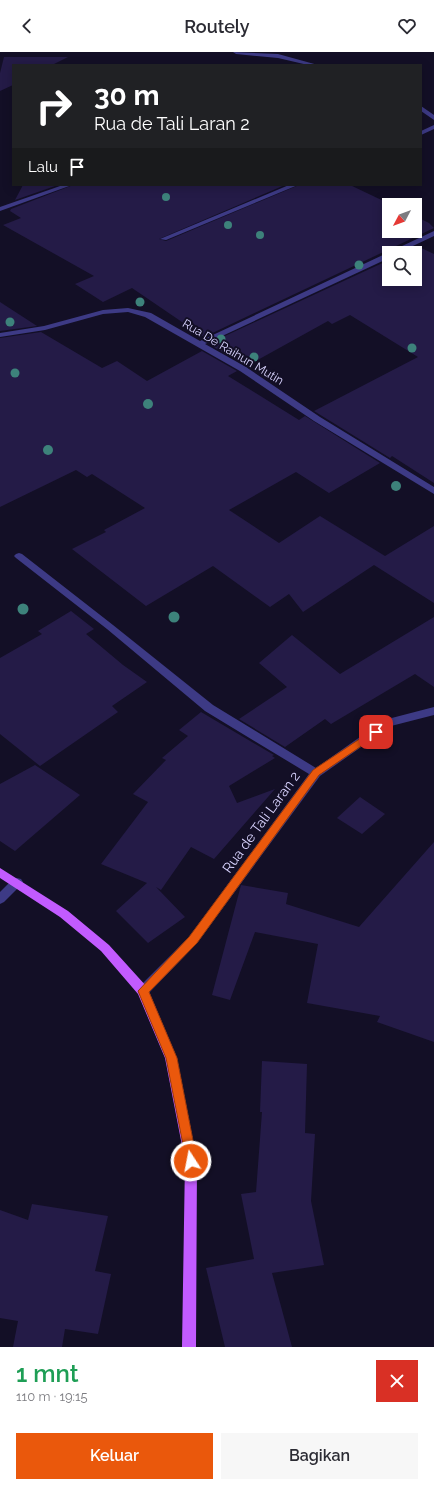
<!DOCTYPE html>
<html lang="id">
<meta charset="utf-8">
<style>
:root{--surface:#fff;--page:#f7f7f7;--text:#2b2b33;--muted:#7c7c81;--accent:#ea580c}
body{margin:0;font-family:Raleway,sans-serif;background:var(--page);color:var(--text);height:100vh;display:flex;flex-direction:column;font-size:15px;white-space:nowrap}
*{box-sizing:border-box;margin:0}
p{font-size:13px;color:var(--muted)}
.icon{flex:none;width:22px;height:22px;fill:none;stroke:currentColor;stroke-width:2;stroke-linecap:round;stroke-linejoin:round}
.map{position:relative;height:1295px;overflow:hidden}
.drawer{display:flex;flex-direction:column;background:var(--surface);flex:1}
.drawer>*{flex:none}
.banner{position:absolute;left:12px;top:12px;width:410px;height:122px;border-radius:0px;box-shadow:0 2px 10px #0003;background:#202124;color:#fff;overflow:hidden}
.needle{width:26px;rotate:229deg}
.fabs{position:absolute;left:382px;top:146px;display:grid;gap:8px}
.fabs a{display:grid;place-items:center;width:40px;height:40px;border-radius:0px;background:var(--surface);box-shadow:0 2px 10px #0003;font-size:20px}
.pin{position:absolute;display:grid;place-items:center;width:34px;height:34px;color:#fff;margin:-17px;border-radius:8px;box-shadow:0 2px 6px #0006}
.me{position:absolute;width:44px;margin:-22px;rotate:349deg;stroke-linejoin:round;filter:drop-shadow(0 0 3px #0008)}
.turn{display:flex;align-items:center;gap:14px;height:84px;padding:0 16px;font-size:18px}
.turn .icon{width:52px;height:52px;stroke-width:2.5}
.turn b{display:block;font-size:28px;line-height:34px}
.then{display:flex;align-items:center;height:38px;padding:0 16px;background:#0003;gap:8px;font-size:15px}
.round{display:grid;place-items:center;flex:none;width:42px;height:42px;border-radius:0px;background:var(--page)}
.head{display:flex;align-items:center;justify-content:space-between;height:68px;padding:0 16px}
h1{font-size:24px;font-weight:600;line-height:30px;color:#1e9e55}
.primary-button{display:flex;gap:8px;margin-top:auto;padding:8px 16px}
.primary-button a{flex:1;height:46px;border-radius:0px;background:var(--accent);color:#fff;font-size:16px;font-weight:600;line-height:46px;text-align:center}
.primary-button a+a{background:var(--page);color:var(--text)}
header{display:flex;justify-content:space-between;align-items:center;height:52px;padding:0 16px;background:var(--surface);font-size:18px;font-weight:600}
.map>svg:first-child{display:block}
</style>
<header><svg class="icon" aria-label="back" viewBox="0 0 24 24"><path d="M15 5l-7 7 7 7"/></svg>Routely<svg class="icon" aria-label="heart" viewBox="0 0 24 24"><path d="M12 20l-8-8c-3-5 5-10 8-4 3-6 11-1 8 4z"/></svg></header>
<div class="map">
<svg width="434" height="1295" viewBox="0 0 434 1295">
<rect width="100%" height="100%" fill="#130f26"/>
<!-- building -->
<g fill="#241b47">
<path d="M4,5H68L52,13H13V33L0,39V21Z"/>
<path d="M23,133H58L15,148Z"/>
<path d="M73,133H285L159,187L166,189L299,133H350L392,153H389V179H415V164L429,171L434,176L204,285L132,236L103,250L75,232L94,224L3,173L21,166L10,159L11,157Z"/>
<path d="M417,194L434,202V431L392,404L390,406L314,359L418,305L350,263L332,272L328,269L247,314L212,294L215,293L212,290L389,208V227H415V201H402Z"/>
<path d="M0,250L37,274L0,279Z"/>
<path d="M41,280L102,316L117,309L147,329L202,299L237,319L228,324L299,368L305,364L380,411L329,441L296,420L229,458L279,491L320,464L385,504L434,474V551L374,513L303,560L289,542L270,555L213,514L146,554L72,497L106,480L104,478L145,456L92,422L87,425L76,418L0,455V286Z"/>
<path d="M71,559L94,577L86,582L123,613L147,630L112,654L118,660L40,714L0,682V606L42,582L38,579Z"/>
<path d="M434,565V635L415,622L331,672L325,667L285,695L239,667L287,635L259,611L292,583L340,622Z"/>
<path d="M201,660L274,703L272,704L275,706L229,734L237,751L275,737L214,807L191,795L161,838L156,835L185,865L148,891L116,859L147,831L101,812L148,750L133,742L166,708L162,706L188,684L179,678Z"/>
<path d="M35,713L80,743L15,799L0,789V732Z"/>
<path d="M360,745L385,762L362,782L337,766Z"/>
<path d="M434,790V990L377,970L380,964L307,951L318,892L255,880L230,948L212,943L241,833L288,841L286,852L359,875Z"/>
<path d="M262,1009L307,1012L305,1081L315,1082L311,1149L324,1213L272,1221L292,1295H225L206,1216L254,1207L241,1142L256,1140L262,1060H260Z"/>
<path d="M32,1152L108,1164L95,1219L111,1222L98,1282L65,1277L62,1295H13L18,1269L0,1266V1158L28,1168Z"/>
</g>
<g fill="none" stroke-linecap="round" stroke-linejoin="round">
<!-- minor -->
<g fill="#3d3a85" fill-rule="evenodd">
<path d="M233,0L278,2L318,13H308L278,6L236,2Z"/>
<path d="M421,54L434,63V68L421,59Z"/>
<path d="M434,73V77L421,83V79Z"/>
<path d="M63,133H72L0,159V155Z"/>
<path d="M289,133H298L166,188L160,187Z"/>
<path d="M434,179V184L398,201H389V206L205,292L246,315L320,365L434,435V442L314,369L240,319L145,265L128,260L103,262L45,278L0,285V281L44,274L103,258L128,256L151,261L200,289Z"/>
<path d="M19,501L22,502L113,573L213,653L316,716L384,668L434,655V663L391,674L320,724L197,891L147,943L143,944L139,943L137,939L139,935L189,885L309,722L205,659L107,577L16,506L14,504L16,502Z"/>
<path d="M17,826L21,827L23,830L21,833L4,850L0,852V840L13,827Z"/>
</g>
<!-- major -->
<path fill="#c25bff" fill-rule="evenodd" d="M0,816L68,859L109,893L147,935L177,1006L197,1109L196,1295H182L185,1109L165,1006L138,942L101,899L60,865L0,826Z"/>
</g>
<!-- trees -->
<g fill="#3d827b">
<circle cx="166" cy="145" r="4"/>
<circle cx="228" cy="173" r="4"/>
<circle cx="260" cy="183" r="4"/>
<circle cx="359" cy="213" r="4.5"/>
<circle cx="140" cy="250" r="4.5"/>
<circle cx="10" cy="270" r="4.5"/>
<circle cx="221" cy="287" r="4.5"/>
<circle cx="412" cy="296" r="4.5"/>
<circle cx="254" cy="305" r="4.5"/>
<circle cx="15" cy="321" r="4.5"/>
<circle cx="148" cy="352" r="5"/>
<circle cx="48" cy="398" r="5"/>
<circle cx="396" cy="434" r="5"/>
<circle cx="23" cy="557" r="5.5"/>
<circle cx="174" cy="565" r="5.5"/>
</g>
<!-- route -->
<path fill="#ea580c" stroke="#983908" d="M376,676L379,677V682L319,723L197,891L149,940L177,1006L197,1109L195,1113L191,1115L187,1113L166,1006L138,939L189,885L313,718Z"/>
<g text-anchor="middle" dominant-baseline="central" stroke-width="4" stroke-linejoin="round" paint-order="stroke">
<!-- far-street labels -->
<g font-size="12" fill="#d9d4ff" stroke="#130f26">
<text transform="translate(233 300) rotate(31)">Rua De Raihun Mutin</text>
</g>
<!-- street labels -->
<g font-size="14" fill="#d9d4ff" stroke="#130f26">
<text transform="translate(261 770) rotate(-54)">Rua de Tali Laran 2</text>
</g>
</g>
</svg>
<div class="fabs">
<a><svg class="needle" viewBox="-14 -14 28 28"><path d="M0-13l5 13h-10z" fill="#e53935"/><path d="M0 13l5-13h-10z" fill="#7c7c81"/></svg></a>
<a><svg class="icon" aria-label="search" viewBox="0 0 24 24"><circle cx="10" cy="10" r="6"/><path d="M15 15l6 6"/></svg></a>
</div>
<div class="pin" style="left:376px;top:680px;background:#d93025"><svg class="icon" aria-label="arrive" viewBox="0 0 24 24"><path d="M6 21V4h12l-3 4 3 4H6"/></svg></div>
<svg class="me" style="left:191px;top:1109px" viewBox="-20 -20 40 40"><circle r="17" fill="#ea580c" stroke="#fff" stroke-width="3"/><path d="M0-11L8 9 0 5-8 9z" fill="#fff"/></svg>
<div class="banner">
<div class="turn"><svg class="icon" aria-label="right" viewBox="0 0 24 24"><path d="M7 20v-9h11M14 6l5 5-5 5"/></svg><div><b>30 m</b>Rua de Tali Laran 2</div></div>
<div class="then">Lalu<svg class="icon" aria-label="arrive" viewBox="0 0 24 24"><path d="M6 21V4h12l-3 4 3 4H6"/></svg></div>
</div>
</div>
<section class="drawer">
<div class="head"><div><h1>1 mnt</h1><p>110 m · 19:15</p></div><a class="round" style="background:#d93025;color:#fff"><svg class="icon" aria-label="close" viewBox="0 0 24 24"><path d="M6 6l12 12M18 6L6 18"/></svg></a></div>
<div class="primary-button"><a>Keluar</a><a>Bagikan</a></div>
</section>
